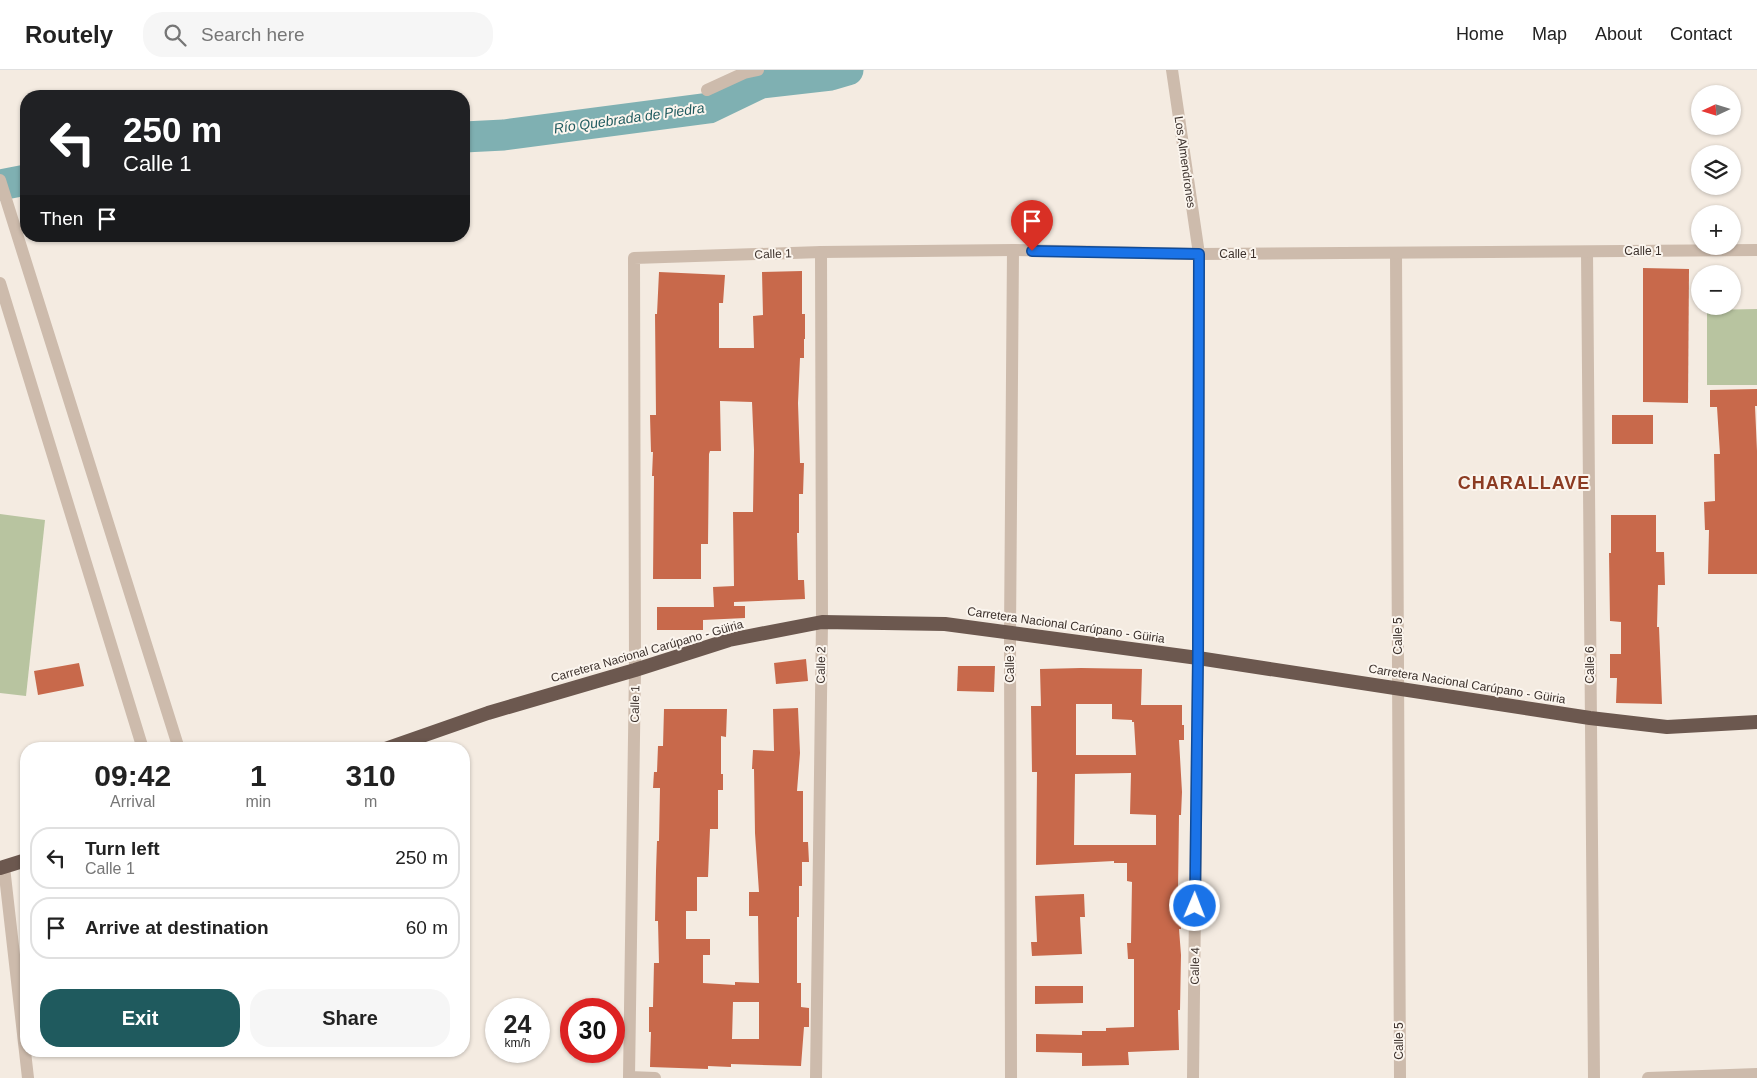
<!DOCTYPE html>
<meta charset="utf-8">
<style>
:root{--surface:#fff;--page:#f6f6f6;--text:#222;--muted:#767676;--line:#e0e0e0;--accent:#1f5a5e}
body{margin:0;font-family:Helvetica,sans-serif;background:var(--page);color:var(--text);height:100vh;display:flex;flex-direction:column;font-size:19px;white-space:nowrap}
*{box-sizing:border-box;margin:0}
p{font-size:16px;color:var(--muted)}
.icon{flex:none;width:28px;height:28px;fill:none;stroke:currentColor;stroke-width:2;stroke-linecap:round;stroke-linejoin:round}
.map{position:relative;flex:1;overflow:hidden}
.details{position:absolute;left:20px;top:672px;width:450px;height:315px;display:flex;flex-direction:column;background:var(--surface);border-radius:20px;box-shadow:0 1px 4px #0004}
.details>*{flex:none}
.hud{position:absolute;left:20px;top:20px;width:450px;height:152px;border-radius:20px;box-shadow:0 1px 4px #0004;background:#202124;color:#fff;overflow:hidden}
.needle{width:32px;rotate:266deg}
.fabs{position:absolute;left:1691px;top:15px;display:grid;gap:10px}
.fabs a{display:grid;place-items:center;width:50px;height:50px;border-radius:50%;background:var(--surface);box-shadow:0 1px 4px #0004;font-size:25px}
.speed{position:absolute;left:485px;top:928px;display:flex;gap:10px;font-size:25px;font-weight:700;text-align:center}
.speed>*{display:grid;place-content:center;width:65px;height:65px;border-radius:50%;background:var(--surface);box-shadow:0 1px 4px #0004;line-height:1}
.speed small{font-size:12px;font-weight:400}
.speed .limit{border:8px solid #d22;background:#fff;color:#111}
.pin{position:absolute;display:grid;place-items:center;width:42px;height:42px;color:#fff;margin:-51px -21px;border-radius:50% 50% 50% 0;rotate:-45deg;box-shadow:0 0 5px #0007}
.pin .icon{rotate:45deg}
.me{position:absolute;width:55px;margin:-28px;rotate:1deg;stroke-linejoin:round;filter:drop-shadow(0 0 4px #0008)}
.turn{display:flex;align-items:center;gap:18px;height:105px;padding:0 20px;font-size:22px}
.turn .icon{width:65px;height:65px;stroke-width:2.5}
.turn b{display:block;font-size:35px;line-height:42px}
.then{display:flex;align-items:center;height:48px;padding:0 20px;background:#0003;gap:10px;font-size:19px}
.eta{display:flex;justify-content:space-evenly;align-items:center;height:85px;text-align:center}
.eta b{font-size:30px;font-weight:800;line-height:35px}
.primary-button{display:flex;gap:10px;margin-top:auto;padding:10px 20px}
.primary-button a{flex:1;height:58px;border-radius:20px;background:var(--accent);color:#fff;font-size:20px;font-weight:800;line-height:58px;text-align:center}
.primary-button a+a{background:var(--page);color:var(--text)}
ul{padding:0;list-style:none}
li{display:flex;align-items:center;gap:15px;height:62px;margin:0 10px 8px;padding:0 10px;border:2px solid var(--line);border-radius:20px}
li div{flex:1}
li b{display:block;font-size:19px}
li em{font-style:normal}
header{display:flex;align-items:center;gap:30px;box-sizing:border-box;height:70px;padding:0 25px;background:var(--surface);border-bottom:1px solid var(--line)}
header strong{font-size:24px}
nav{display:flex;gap:28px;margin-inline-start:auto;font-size:18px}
.search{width:350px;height:45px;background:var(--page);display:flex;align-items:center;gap:12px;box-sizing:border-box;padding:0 18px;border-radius:20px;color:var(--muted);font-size:19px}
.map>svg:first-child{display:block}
</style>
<header>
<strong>Routely</strong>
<div class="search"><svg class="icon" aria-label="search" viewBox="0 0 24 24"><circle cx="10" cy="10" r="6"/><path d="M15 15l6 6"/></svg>Search here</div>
<nav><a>Home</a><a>Map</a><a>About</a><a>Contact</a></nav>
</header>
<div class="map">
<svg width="1757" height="1008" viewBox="0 0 1757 1008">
<rect width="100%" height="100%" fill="#f4ebe1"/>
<!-- green -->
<g fill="#b8c4a0">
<path d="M1757,239V315H1707V240Z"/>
<path d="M0,444L45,450L26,626L0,623Z"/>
</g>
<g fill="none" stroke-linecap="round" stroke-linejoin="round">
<!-- river -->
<g stroke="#7fb0b2" stroke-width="31">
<path d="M464,67L504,65L709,38L761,13L831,5L848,0"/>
<path d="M0,115L26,110"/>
</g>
</g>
<!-- building -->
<g fill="#c8694b" fill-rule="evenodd">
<path d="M1643,198L1689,199L1688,333L1643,332Z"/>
<path d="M802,201V244H805V269H804V288H800L798,333L800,393H804L803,424H799V463H797L798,510H804L805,529L734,532V536H745V548L703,550V560H657V537H714L713,517L734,516L733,442H753L754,380L752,332L720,331L721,381H710L709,384L708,474H701V509H653L654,406H652L653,382H651L650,345H656L655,244H657L659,202L725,205L723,233H719V278H754L753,246L763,245L762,202Z"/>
<path d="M1757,319V336H1755L1757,381V504H1708L1709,460H1705L1704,432L1715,431L1714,384H1720L1717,337H1710V320Z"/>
<rect x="1612" y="345" width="41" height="29"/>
<path d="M1611,445H1656V482H1664L1665,515H1658L1657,557H1659L1662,634L1616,633L1617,608H1610V584H1621V552L1610,551L1609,483H1611Z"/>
<path d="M806,589L808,611L776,614L774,593Z"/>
<path d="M79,593L84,616L38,625L34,601Z"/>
<path d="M958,596H995L994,622L957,621Z"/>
<path d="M1081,598L1142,599L1141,635H1182V655H1184V670H1179L1182,722L1181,745H1179L1178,820H1181V859H1179L1181,885L1180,940H1178L1179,980L1128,982L1129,995L1082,996V983L1036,982V964L1082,965V961H1106V958L1134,957V889H1128L1127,873H1131L1132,812L1127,811V793H1114V791L1036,795L1037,702H1032L1031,636H1041L1040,599ZM1076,634H1112V649L1132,650V652H1134L1136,685H1076ZM1131,703L1130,744L1156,745V775H1074L1075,704Z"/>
<path d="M798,638L800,683L797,721H803V772H808L809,792H802V816H799V847H797V913H801V937L809,938V957H804L801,996L731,994V997L708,996V999L650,997L651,962H649V937H653L654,893H659L658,851H655L656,801L657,771H659L660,718H653L654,702H657L658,676H663L664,639H727L726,667L721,666V704H723V720H718V759H710L708,807H697V841H686V869H710V885H703V913L735,915V912L759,913L758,846H749V822H759L755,763L754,699H752L753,680L774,681L773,639ZM733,932H759V969H732Z"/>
<path d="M1084,824L1085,847H1080L1082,884L1032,886L1031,872H1037L1035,826Z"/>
<path d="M1035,916H1083V933L1035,934Z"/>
</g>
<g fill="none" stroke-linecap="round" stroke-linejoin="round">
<!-- minor -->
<g stroke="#cdbbac" stroke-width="12">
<path d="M1172,0L1199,184L1198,588L1193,1008"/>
<path d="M707,20L744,3L758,0"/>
<path d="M0,110L179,679"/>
<path d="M1587,182L1594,1008"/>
<path d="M1396,183L1400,1008"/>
<path d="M0,213L143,679"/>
<path d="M4,797L28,1008"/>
<path d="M655,1008L629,1007L635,600L634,188L821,182L1013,180L1199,184L1757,180"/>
<path d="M816,1008L822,552L821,182"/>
<path d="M1011,1008L1010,563L1013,180"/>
<path d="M1648,1008L1757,1004"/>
</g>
<!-- trunk -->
<g stroke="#6c584f" stroke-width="14">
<path d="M385,679L488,643L635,600L729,570L822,552L945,554L1198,588L1590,648L1667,657L1757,652"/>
<path d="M0,798L26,790"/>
</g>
</g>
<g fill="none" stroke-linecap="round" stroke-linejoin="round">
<defs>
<path id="route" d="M1032,181L1199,184L1198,588L1195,836"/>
</defs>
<!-- route casing -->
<use href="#route" stroke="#114b97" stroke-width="12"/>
<!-- route -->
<use href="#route" stroke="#1a73e8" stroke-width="9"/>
</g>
<g text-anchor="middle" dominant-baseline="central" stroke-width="4" stroke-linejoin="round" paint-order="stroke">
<!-- street labels -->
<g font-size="12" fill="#3b302b" stroke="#fbf5ee">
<text transform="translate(1185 92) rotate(82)">Los Almendrones</text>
<text x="1643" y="181">Calle 1</text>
<text transform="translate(773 184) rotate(-2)">Calle 1</text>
<text x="1238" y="184">Calle 1</text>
<text transform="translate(1066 555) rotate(8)">Carretera Nacional Carúpano - Güiria</text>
<text transform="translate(1398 566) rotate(-90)">Calle 5</text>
<text transform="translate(647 581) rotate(-16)">Carretera Nacional Carúpano - Güiria</text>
<text transform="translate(1010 594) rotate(-90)">Calle 3</text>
<text transform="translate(821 595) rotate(-89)">Calle 2</text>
<text transform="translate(1590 595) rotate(-90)">Calle 6</text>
<text transform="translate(1467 614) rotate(9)">Carretera Nacional Carúpano - Güiria</text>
<text transform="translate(635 634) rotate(-89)">Calle 1</text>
<text transform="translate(1195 896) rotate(-89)">Calle 4</text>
<text transform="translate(1399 971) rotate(-90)">Calle 5</text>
</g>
<!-- water labels -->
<g font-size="14" font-style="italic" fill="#1f5a5e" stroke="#fbf5ee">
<text transform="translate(629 48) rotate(-8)">Río Quebrada de Piedra</text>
</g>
<!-- district labels -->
<g font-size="18" font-weight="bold" letter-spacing="1" fill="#8c3b22" stroke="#fbf5ee">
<text x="1524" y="413">CHARALLAVE</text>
</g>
</g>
</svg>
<div class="fabs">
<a><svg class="needle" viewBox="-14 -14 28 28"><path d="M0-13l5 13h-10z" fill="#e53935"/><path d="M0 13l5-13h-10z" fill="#767676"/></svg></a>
<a><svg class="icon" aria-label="layers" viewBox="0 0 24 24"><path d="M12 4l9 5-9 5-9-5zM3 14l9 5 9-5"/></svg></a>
<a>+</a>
<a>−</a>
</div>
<div class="speed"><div>24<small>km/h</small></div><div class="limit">30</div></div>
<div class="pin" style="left:1032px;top:181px;background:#d93025"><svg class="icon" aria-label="arrive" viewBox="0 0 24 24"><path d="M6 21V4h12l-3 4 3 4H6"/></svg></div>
<svg class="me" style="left:1195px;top:836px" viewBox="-20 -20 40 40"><circle r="17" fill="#1a73e8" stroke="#fff" stroke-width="3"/><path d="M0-11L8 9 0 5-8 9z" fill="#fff"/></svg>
<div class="hud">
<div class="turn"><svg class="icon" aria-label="left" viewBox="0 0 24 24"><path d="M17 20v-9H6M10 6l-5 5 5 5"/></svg><div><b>250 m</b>Calle 1</div></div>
<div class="then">Then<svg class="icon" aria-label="arrive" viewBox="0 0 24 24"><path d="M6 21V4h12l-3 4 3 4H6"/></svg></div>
</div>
<section class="details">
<div class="eta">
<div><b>09:42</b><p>Arrival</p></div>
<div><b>1</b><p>min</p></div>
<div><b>310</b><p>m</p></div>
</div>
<ul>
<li><svg class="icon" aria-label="left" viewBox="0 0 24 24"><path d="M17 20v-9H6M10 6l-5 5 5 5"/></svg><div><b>Turn left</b><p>Calle 1</p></div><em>250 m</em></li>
<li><svg class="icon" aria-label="arrive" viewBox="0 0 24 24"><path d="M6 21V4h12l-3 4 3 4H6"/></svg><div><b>Arrive at destination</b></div><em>60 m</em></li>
</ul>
<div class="primary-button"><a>Exit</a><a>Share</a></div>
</section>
</div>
